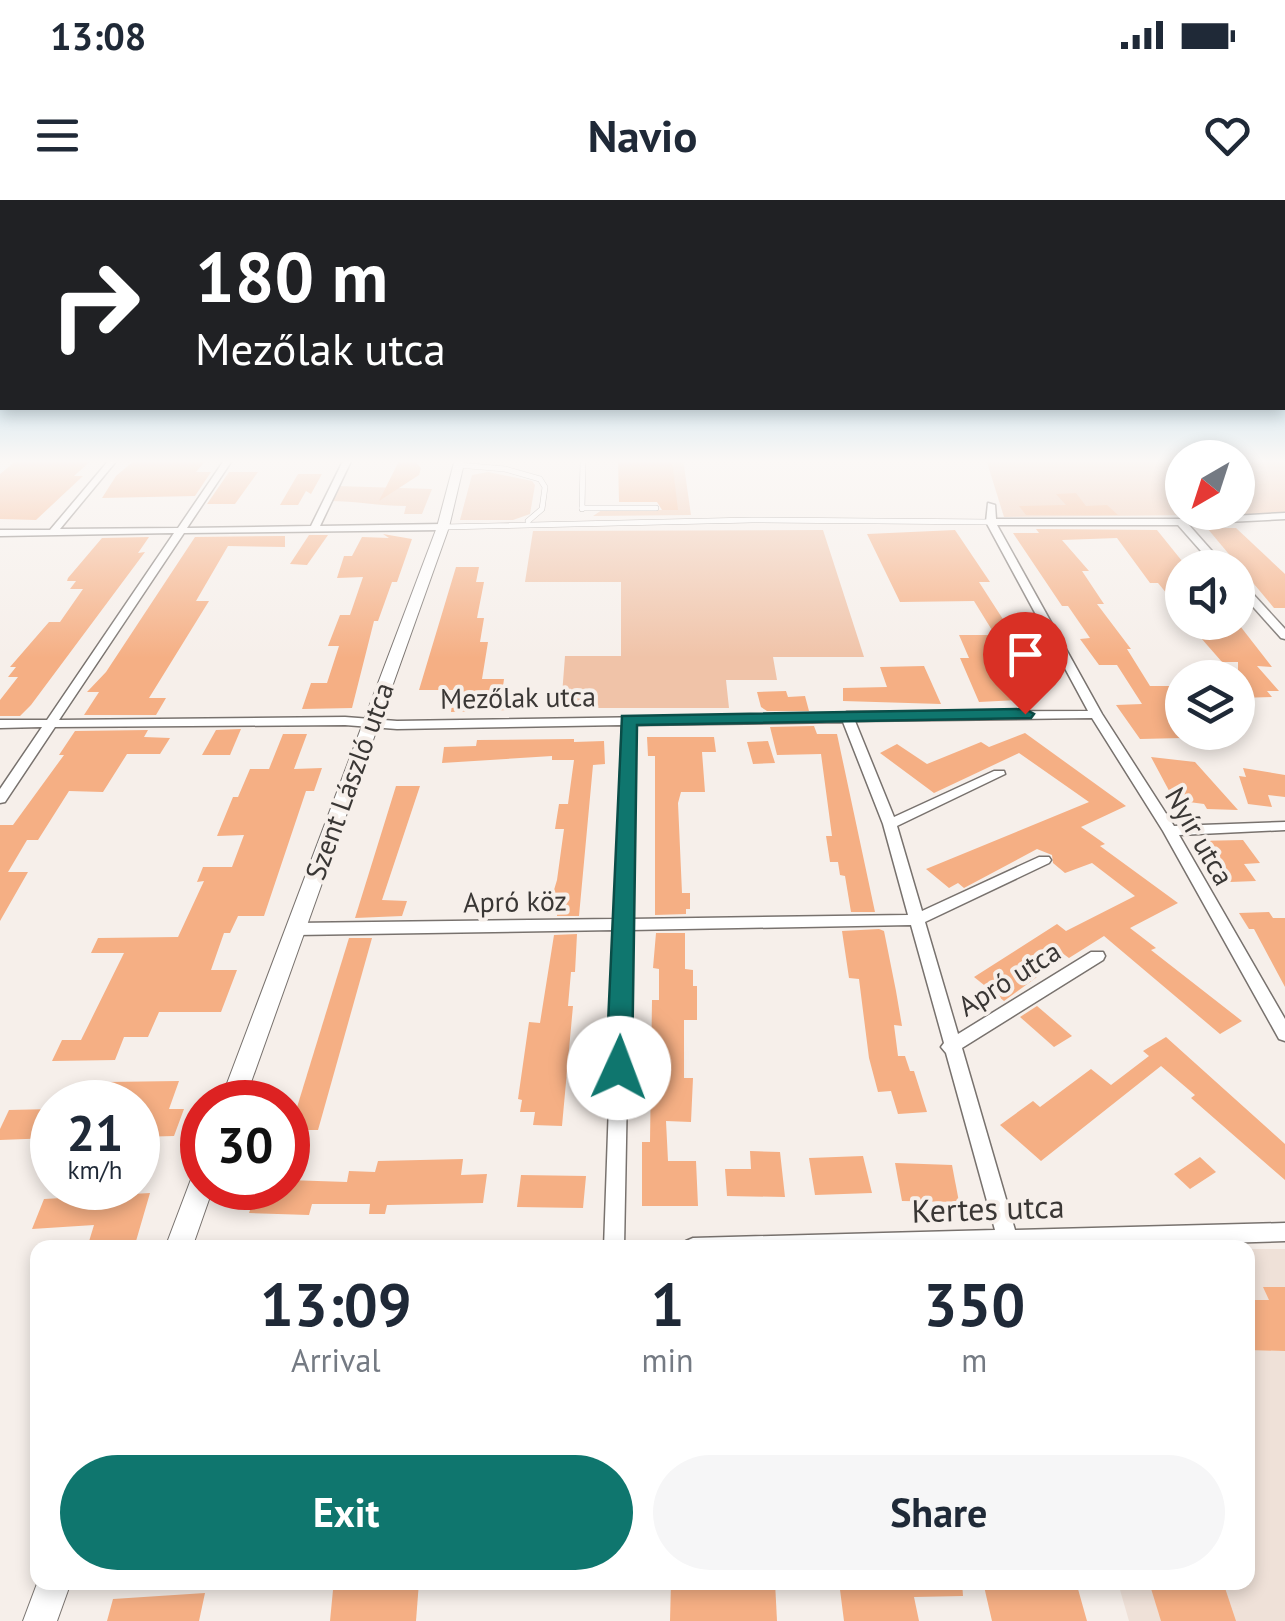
<!DOCTYPE html>
<meta charset="utf-8">
<style>
:root{--surface:#fff;--page:#f6f6f7;--text:#1f2937;--muted:#747a83;--accent:#0f766e}
body{margin:0;font-family:"PT Sans",sans-serif;background:var(--page);color:var(--text);height:100vh;display:flex;flex-direction:column;font-size:38px;white-space:nowrap}
*{box-sizing:border-box;margin:0}
p{font-size:32px;color:var(--muted)}
.icon{flex:none;width:55px;height:55px;fill:none;stroke:currentColor;stroke-width:2;stroke-linecap:round;stroke-linejoin:round}
.map{position:relative;flex:1;overflow:hidden}
.panel{position:absolute;left:30px;top:1040px;width:1225px;height:350px;display:flex;flex-direction:column;background:var(--surface);border-radius:20px;box-shadow:0 5px 15px #0003}
.panel>*{flex:none}
.hud{position:absolute;left:0px;top:0px;width:1285px;height:210px;box-shadow:0 5px 15px #0003;background:#202124;color:#fff;overflow:hidden}
.needle{width:65px;rotate:219deg}
.tools{position:absolute;left:1165px;top:240px;display:grid;gap:20px}
.tools a{display:grid;place-items:center;width:90px;height:90px;border-radius:50%;background:var(--surface);box-shadow:0 5px 15px #0003;font-size:50px}
.speed{position:absolute;left:30px;top:880px;display:flex;gap:20px;font-size:50px;font-weight:700;text-align:center}
.speed>*{display:grid;place-content:center;width:130px;height:130px;border-radius:50%;background:var(--surface);box-shadow:0 5px 15px #0003;line-height:1}
.speed small{font-size:25px;font-weight:400}
.speed .limit{border:15px solid #d22;background:#fff;color:#111}
.pin{position:absolute;display:grid;place-items:center;width:85px;height:85px;color:#fff;margin:-102px -42px;border-radius:50% 50% 50% 0;rotate:-45deg;box-shadow:0 0 10px #0007}
.pin .icon{rotate:45deg}
.me{position:absolute;width:110px;margin:-55px;rotate:2deg;stroke-linejoin:round;filter:drop-shadow(0 0 8px #0008)}
.turn{display:flex;align-items:center;gap:35px;height:210px;padding:0 30px;font-size:45px}
.turn .icon{width:130px;height:130px;stroke-width:2.5}
.turn b{display:block;font-size:70px;line-height:85px}
.eta{display:flex;justify-content:space-evenly;align-items:center;height:170px;text-align:center}
.eta b{font-size:60px;font-weight:700;line-height:70px}
.button{display:flex;gap:20px;margin-top:auto;padding:20px 30px}
.button a{flex:1;height:115px;border-radius:60px;background:var(--accent);color:#fff;font-size:40px;font-weight:700;line-height:115px;text-align:center}
.button a+a{background:var(--page);color:var(--text)}
.status{display:flex;justify-content:space-between;align-items:center;height:70px;padding:0 50px;background:var(--surface);direction:ltr}
.status svg{height:28px;fill:currentColor}
header{display:flex;justify-content:space-between;align-items:center;height:130px;padding:0 30px;background:var(--surface);font-size:45px;font-weight:700}
.map>svg:first-child{display:block}
</style>
<div class="status"><b>13:08</b><svg viewBox="0 0 49 12"><path d="M0 12V9h3v3zM5 12V6h3v6zM10 12V3h3v9zM15 12V0h3v12zM26 1h20v11H26zM47 4h2v5h-2z"/></svg></div>
<header><svg class="icon" aria-label="menu" viewBox="0 0 24 24"><path d="M4 6h16M4 12h16M4 18h16"/></svg>Navio<svg class="icon" aria-label="heart" viewBox="0 0 24 24"><path d="M12 20l-8-8c-3-5 5-10 8-4 3-6 11-1 8 4z"/></svg></header>
<div class="map">
<svg width="1285" height="1421" viewBox="0 0 1285 1421">
<rect width="100%" height="100%" fill="#f6efea"/>
<!-- built -->
<path fill="#efe1d8" d="M1248,1049H1285V1421H1129L1118,1383L1248,1382Z"/>
<!-- green -->
<g fill="#f0c3a8">
<path d="M672,259H683L691,315L593,316L602,310H677Z"/>
<path d="M986,259H1182V312H1238V259H1285V314L1004,317Z"/>
<path d="M488,272L532,281L535,285L530,314L513,320H460L472,275Z"/>
<path d="M337,286L432,289L422,314H404L406,306C379,306 356,301 329,301Z"/>
<path d="M823,330L864,457H773L777,480H726L729,508H561L565,456H621V382H525L533,331Z"/>
</g>
<!-- building -->
<g fill="#f5af84">
<path d="M18,259H93L74,276H83L36,320L0,319V274Z"/>
<path d="M136,259H207L196,272H211L195,296L102,298L116,276Z"/>
<path d="M400,259L415,261L421,268L419,275L379,301Z"/>
<path d="M618,259H672L678,310H662L657,302H619Z"/>
<path d="M229,272H258L235,304H207Z"/>
<path d="M298,274H322L311,294L306,291L298,305H280Z"/>
<path d="M1076,293L1086,306L1107,305L1118,315H1026L1019,306L1066,305L1056,294Z"/>
<path d="M1207,328H1236L1285,374V408H1274Z"/>
<path d="M1036,329L1157,330L1182,361V412L1158,383H1150L1117,338L1062,340L1089,371H1082L1104,404H1097L1131,449H1127L1150,486H1171L1182,502V538L1140,539L1116,505L1142,504L1117,465H1099L1080,439L1090,438L1068,406H1062L1013,333H1039Z"/>
<path d="M955,330L990,382H979L1017,441H1006L1038,499L979,502L960,458H969L959,435H995L974,401L900,402L867,334Z"/>
<path d="M383,334L412,339L397,382H392L378,421H374L352,508L302,509L311,483H327L339,446H328L340,415H350L363,377L337,378L344,356H352L362,337L389,338Z"/>
<path d="M309,335H328L307,365L290,364Z"/>
<path d="M285,336V347L228,346L196,401H209L149,498H166L156,515H84L99,492H87L106,472L195,337Z"/>
<path d="M149,337L138,353L145,352L31,505L20,516H0V500L18,477H8L16,467H10L49,422H60L83,389H70L76,381H67L68,378L102,338Z"/>
<path d="M456,367H479L476,382H484L477,418H484L480,442H488L482,479H504L502,494L510,493L509,510L451,512L454,490H419Z"/>
<path d="M1187,422H1237L1272,467L1257,466L1279,491H1267L1272,497L1238,498V462H1222Z"/>
<path d="M924,466L941,504L843,501V488L887,487L880,467Z"/>
<path d="M786,491L788,497L805,496L809,511H767L761,507L757,492Z"/>
<path d="M814,526L817,534H837L875,712H851L845,676L840,675L838,662H830L826,636H832L821,554L777,555L770,527Z"/>
<path d="M241,529L230,555H202L216,530Z"/>
<path d="M148,530L144,537L170,538L160,554H127L103,592L69,591L38,640H27L8,672H28L0,721V625H13L64,555H59L75,531Z"/>
<path d="M1025,533L1126,606L1081,627L1105,644L1100,646L1178,703L1130,728L1156,748L1151,750L1242,821L1220,834L1104,736L1069,758L1055,748L1024,767L1037,777L1004,801L974,777L1057,724L1066,731L1135,696L1092,663L1065,673L1053,663L1052,655L1037,649L964,688L958,683L949,688L926,669L1089,602L1019,553L934,593L880,553L897,544L927,564L981,542L989,547Z"/>
<path d="M283,534H307L294,569L322,568L314,591H306L264,716H238L230,733H224L211,770H237L221,812H159L148,837H124L115,860L52,861L62,840H81L124,753H91L98,738L178,737L204,681L197,682L203,667H232L244,635L217,636L233,597H238L250,569H269Z"/>
<path d="M647,537H714L716,552H702L705,592H681L678,603L682,693H690V709H686V714L655,715V556H648Z"/>
<path d="M574,539V542L604,541L605,564L593,565L579,716H557V710H548L557,680L564,629H555L559,604H568L574,560H552V556L442,563L444,547L476,546L477,540Z"/>
<path d="M768,541L775,563L753,564L747,542Z"/>
<path d="M1151,557L1195,562L1238,610L1207,609L1204,604L1174,600Z"/>
<path d="M1243,568L1285,575V597L1268,595L1272,607L1248,604L1239,576L1246,577Z"/>
<path d="M396,586H420L382,700L407,701L402,716L355,718Z"/>
<path d="M1243,640L1260,663L1244,664L1256,681L1230,682L1220,667H1213L1196,641Z"/>
<path d="M1269,712L1273,718H1285V787L1254,729H1249L1239,713Z"/>
<path d="M879,729L884,731L896,791L902,826L894,825L898,856H905L910,871H914L927,912L898,914L891,891L878,892L869,858L859,779L849,778L842,731Z"/>
<path d="M656,733H685V769L693,770V786H697V820H684V878H693L691,922L666,921L668,961H696L698,1006H642V942H650L652,800H659V769L653,768Z"/>
<path d="M577,734L575,772H571L568,806H573L562,926L533,925L535,912H520L522,900L518,899L529,822L540,823L554,735Z"/>
<path d="M349,738H372L318,930H290Z"/>
<path d="M1037,806L1072,836L1054,847L1020,817Z"/>
<path d="M1166,837L1285,944V980L1191,898L1195,895L1161,866L1041,961L1000,925L1033,901L1040,907L1091,869L1111,885L1149,856L1143,851Z"/>
<path d="M179,881L169,909H184L174,936L138,937V902H99L107,882Z"/>
<path d="M52,909V938L0,940V929L9,910Z"/>
<path d="M750,951L780,952L785,997L727,996L725,969H751Z"/>
<path d="M863,956L872,993L815,995L809,958Z"/>
<path d="M1200,957L1216,972L1190,989L1174,974Z"/>
<path d="M463,959L461,975L487,974L483,1003L387,1005L385,1014H369L370,1004H312L309,1015L249,1013L258,988H288V980L347,982L349,971L375,972L378,961Z"/>
<path d="M895,963L952,965L959,1002L902,1001Z"/>
<path d="M521,975L586,976L583,1008L517,1007Z"/>
<path d="M150,993L134,1048H87L94,1025L32,1029L44,999Z"/>
<path d="M1263,1087H1285V1151L1248,1150V1100H1269Z"/>
<path d="M410,1382H419L416,1421H330L333,1390Z"/>
<path d="M671,1382H775L777,1421H670Z"/>
<path d="M839,1382H962L963,1396L914,1397L919,1421H844Z"/>
<path d="M983,1382H1076L1087,1421H992Z"/>
<path d="M1149,1382H1223L1236,1421H1161Z"/>
<path d="M205,1393L199,1421H107L113,1399Z"/>
</g>
<g fill="none" stroke-linecap="round" stroke-linejoin="round">
<defs>
<g id="service">
<path d="M458,265L505,269L540,279L545,287L542,309L528,321"/>
<path d="M582,308H656"/>
<path d="M582,309L583,259"/>
<path d="M443,327L752,320L991,322"/>
</g>
<g id="minor">
<path d="M110,259H118L60,329L178,328L225,259H233L187,328L311,326L344,259H352L320,326L443,324L448,327L443,330L184,333L59,520L345,517L397,521L842,514L847,512L1088,511L986,322L988,303L995,305L996,319H1181L1285,313V319L1188,324L1227,368H1216L1178,325H997L1102,514L1174,626L1285,622V630L1179,635L1285,819V841L1279,839L1163,631L1092,518L855,521L894,617L994,571H1004L1005,574L897,626L922,711L1039,657H1049L1051,660L1049,663L925,722L958,834L1091,752H1103L1105,756L1103,760L962,848L1015,1030L1285,1023V1041L1058,1048H683L686,1041L693,1038L995,1030L946,853L941,847L944,843L911,725L630,730L624,1048H604L615,730L295,735L287,729L295,723L615,719L622,525L397,529L345,525L55,527L5,602L0,603V589L42,527L0,528V520H47L174,333L0,336V330H50ZM843,522L883,624L908,715L630,719L634,525Z"/>
<path d="M1238,381L1242,382L1285,429V439L1281,438L1238,390Z"/>
</g>
<g id="tertiary">
<path d="M455,259H465L449,327L244,902H220L437,327Z"/>
<path d="M202,971V988H213L192,1048H165L193,974Z"/>
<path d="M38,1381L71,1382L57,1421H23Z"/>
</g>
</defs>
<!-- service casing -->
<use href="#service" stroke="#78726e" stroke-width="6"/>
<!-- minor casing -->
<use href="#minor" stroke="#78726e" stroke-width="3"/>
<!-- tertiary casing -->
<use href="#tertiary" stroke="#78726e" stroke-width="2"/>
<!-- service -->
<use href="#service" stroke="#fff" stroke-width="5"/>
<!-- minor -->
<use href="#minor" fill="#fff" fill-rule="evenodd"/>
<!-- tertiary -->
<use href="#tertiary" fill="#fff" fill-rule="evenodd"/>
</g>
<!-- sky -->
<linearGradient id="sky" x2="0" y2="1"><stop stop-color="#6dbade"/><stop offset="0.57" stop-color="#fbf8f6"/><stop offset="1" stop-color="#fbf8f6" stop-opacity="0"/></linearGradient>
<rect width="1285" height="458" fill="url(#sky)"/>
<!-- route -->
<path fill="#0f766e" stroke="#0a4d48" stroke-width="2.5" d="M1025,509L1034,514L1031,518L637,525L632,868L628,875L619,878L609,875L606,868L622,516Z"/>
<g text-anchor="middle" dominant-baseline="central" stroke-width="8" stroke-linejoin="round" paint-order="stroke">
<!-- street labels -->
<g font-size="28" fill="#3a3735" stroke="#f6efea">
<text transform="translate(518 497) rotate(-1)">Mezőlak utca</text>
<text transform="translate(349 581) rotate(-70)">Szent László utca</text>
<text transform="translate(1200 636) rotate(60)">Nyír utca</text>
<text transform="translate(515 701) rotate(-1)">Apró köz</text>
<text transform="translate(1009 778) rotate(-32)">Apró utca</text>
</g>
<!-- near-street labels -->
<g font-size="32" fill="#3a3735" stroke="#f6efea">
<text transform="translate(988 1008) rotate(-2)">Kertes utca</text>
</g>
</g>
</svg>
<div class="tools">
<a><svg class="needle" viewBox="-14 -14 28 28"><path d="M0-13l5 13h-10z" fill="#e53935"/><path d="M0 13l5-13h-10z" fill="#747a83"/></svg></a>
<a><svg class="icon" aria-label="sound" viewBox="0 0 24 24"><path d="M4 9h4l5-4v14l-5-4H4zM17 9q2 3 0 6"/></svg></a>
<a><svg class="icon" aria-label="layers" viewBox="0 0 24 24"><path d="M12 4l9 5-9 5-9-5zM3 14l9 5 9-5"/></svg></a>
</div>
<div class="speed"><div>21<small>km/h</small></div><div class="limit">30</div></div>
<div class="pin" style="left:1025px;top:514px;background:#d93025"><svg class="icon" aria-label="arrive" viewBox="0 0 24 24"><path d="M6 21V4h12l-3 4 3 4H6"/></svg></div>
<svg class="me" style="left:619px;top:868px" viewBox="-20 -20 40 40"><circle r="19" fill="#fff"/><path d="M0-13L10 11 0 6-10 11z" fill="#0f766e"/></svg>
<div class="hud">
<div class="turn"><svg class="icon" aria-label="right" viewBox="0 0 24 24"><path d="M7 20v-9h11M14 6l5 5-5 5"/></svg><div><b>180 m</b>Mezőlak utca</div></div>
</div>
<section class="panel">
<div class="eta">
<div><b>13:09</b><p>Arrival</p></div>
<div><b>1</b><p>min</p></div>
<div><b>350</b><p>m</p></div>
</div>
<div class="button"><a>Exit</a><a>Share</a></div>
</section>
</div>
